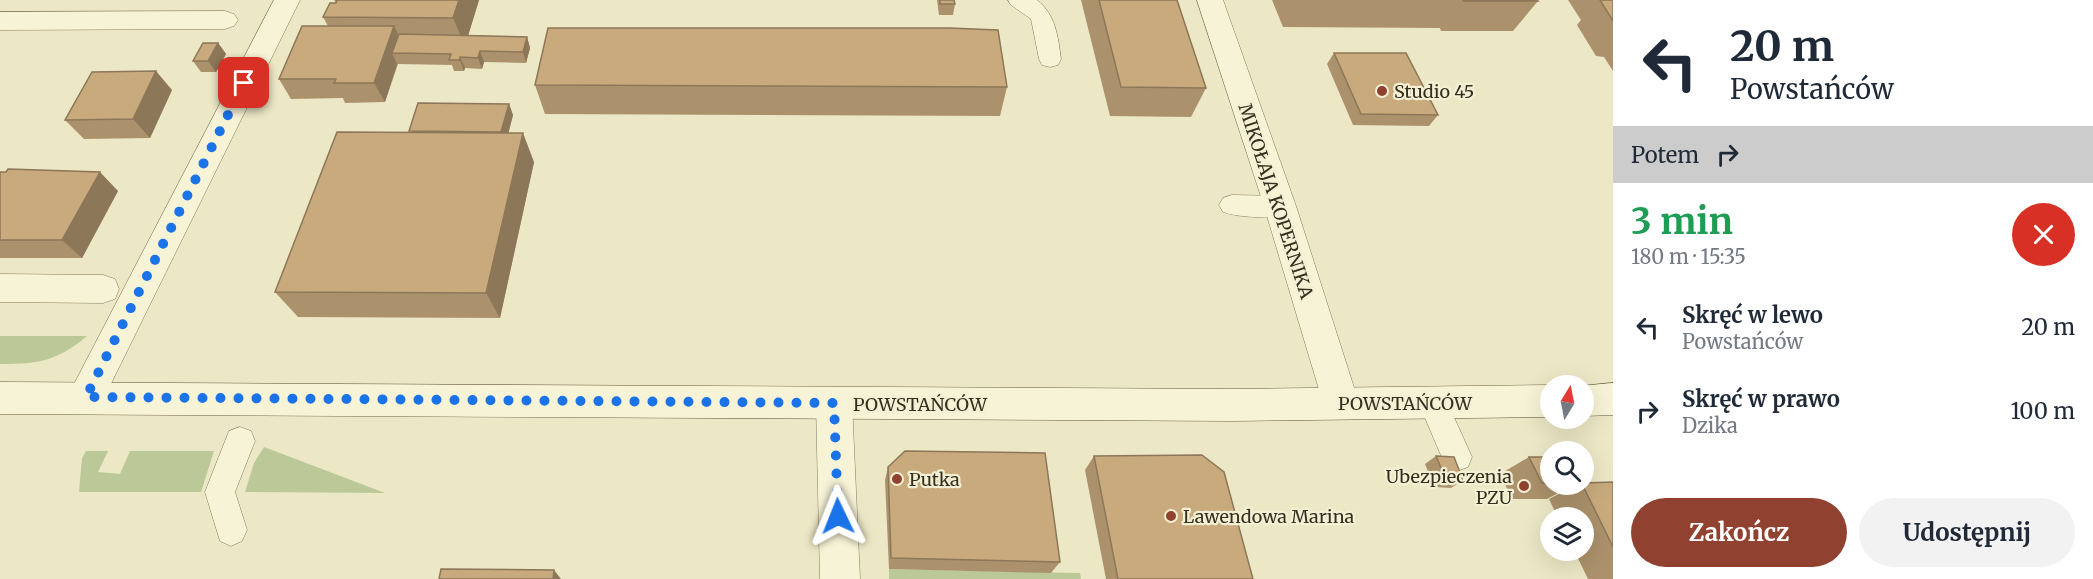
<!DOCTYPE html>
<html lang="pl">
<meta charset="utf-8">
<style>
:root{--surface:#fff;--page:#f2f2f3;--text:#1f2937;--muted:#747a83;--accent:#91412f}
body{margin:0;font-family:Merriweather,serif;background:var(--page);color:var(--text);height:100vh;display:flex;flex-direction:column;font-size:22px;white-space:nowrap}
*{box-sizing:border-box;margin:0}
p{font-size:20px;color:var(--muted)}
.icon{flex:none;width:33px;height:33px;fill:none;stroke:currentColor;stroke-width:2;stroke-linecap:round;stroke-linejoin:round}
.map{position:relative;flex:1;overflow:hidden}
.sheet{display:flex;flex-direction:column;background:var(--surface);width:480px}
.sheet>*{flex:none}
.guide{background:#fff;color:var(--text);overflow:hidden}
.needle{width:39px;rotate:10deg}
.controls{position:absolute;left:1540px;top:375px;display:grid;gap:12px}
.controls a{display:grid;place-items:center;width:54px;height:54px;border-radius:50%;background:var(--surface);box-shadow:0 6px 24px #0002;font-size:30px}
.pin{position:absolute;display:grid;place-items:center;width:51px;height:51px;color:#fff;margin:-26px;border-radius:12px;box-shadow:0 3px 9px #0006}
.me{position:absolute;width:66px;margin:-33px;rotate:358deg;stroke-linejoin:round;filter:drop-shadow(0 0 4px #0008)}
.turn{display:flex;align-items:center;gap:21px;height:126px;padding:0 18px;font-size:27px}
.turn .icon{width:78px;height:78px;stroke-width:2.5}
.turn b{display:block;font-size:42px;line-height:51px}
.then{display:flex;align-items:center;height:57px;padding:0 18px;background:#0003;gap:12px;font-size:22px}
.round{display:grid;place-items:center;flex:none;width:63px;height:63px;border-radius:32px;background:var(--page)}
.head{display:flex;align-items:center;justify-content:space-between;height:102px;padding:0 18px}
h1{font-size:36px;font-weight:700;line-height:45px;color:#1e9e55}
.action{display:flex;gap:12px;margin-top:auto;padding:12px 18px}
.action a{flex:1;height:69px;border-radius:36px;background:var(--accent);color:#fff;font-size:24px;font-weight:700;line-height:69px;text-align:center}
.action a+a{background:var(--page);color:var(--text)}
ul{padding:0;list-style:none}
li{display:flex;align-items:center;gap:18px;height:84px;padding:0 18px}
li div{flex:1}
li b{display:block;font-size:22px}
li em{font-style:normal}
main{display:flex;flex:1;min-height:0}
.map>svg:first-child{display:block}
</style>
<main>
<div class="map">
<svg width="1613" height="579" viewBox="0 0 1613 579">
<rect width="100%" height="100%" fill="#ece7c5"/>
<!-- green -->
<g fill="#bbc999">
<path d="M0,336H87C57,361 39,364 0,364Z"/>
<path d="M264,447L385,493L245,492L254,463Z"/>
<path d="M86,451H108L98,472L120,474L130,451H214L201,492H79L82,458Z"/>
<path d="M889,569L1080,573L1081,579H889Z"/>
</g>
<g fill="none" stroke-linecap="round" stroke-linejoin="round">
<defs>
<g id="lane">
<path d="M1008,0H1037C1056,15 1058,37 1061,59L1058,65L1050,67L1042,65L1039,59L1031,19L1011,5Z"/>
<path d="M1232,195L1280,196L1289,199L1293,206L1289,213C1271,219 1241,218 1223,212L1219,205L1223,198Z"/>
<path d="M1434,391L1444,395L1472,457L1468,467L1457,471L1446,467L1419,404L1424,395Z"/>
<path d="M240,427L251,431L255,441L235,492L247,530L242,541L231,546L220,541L205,492L229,431Z"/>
</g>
<g id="street">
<path d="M274,0H300L99,408L86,413L73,408L68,397L73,386Z"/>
<path d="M1197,0H1223L1296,206L1359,403L1354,414L1341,419L1328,414L1323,403L1264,206Z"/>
<path d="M225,11L234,14L238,20L234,26L225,29L0,30V12Z"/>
<path d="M0,274L103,275L115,279L119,289L115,299L103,303L0,302Z"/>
<path d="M834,387L847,392L852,403L860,579H820L816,403L821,392Z"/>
</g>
<g id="secondary">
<path d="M0,382L1232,389L1551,385L1553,386L1551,417L1232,421L0,414Z"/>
<path d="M1613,383V415L1584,416V386H1580Z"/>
</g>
</defs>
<!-- lane casing -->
<use href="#lane" stroke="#857a5c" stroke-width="1"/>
<!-- street casing -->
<use href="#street" stroke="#857a5c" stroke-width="1"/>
<!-- secondary casing -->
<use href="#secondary" stroke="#675b3f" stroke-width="1"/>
<!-- lane -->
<use href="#lane" fill="#f7f3d7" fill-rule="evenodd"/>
<!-- street -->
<use href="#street" fill="#f7f3d7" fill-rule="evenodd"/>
<!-- secondary -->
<use href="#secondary" fill="#f7f3d7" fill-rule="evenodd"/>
</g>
<!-- wall -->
<g fill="#ac926c">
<path d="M334,0H479L468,35L527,37L530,48L526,63L484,62L482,69L465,68L464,71H454L452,65L398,64L385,102L345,103L343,98L291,99L279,79L328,26L323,17L336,3Z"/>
<path d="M937,0H954L955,4L953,15H939Z"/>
<path d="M1081,0H1177L1206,88L1191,117L1110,116Z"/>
<path d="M1272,0H1537L1538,1L1513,31H1441L1440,28L1283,27Z"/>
<path d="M1568,0H1613V71L1604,57L1596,56L1577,25L1581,20Z"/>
<path d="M218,43L226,54L216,72H201L193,61Z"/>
<path d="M1334,53L1438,115L1429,126L1353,125L1327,64Z"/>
<path d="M535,85L1007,87L1000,116L545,114Z"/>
<path d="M172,90L150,138L84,139L65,120Z"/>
<path d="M509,104L513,115L508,133L534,162L500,318L298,317L275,292L409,132Z"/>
<path d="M0,172L118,191L82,258H0Z"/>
<path d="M1094,456L1253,579H1106L1085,470Z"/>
<path d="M1436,456L1463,480L1451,488L1434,487L1425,464Z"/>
<path d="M1529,457H1551V484H1575L1547,499H1512L1500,474Z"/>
<path d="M888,467L1060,562L1051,573L889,569L885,480Z"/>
<path d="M1613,482V579H1588L1574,550H1584V518H1558L1549,499L1578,484Z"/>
</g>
<!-- shaded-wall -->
<g fill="#8c7758">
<path d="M459,0H479L465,46L453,18Z"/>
<path d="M394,26L404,45L392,53L397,64L385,102L374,83Z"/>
<path d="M527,37L530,48L526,63L523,52Z"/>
<path d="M218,43L226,54L216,72L208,61Z"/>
<path d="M480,51L484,62L482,69L478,58Z"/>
<path d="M460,57L465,68L464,71L460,60Z"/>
<path d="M156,71L172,90L150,138L133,119Z"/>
<path d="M509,104L513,115L506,143L501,132Z"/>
<path d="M523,133L534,162L500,318L486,293Z"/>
<path d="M100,172L118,191L82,258L62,240Z"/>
<path d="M554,570L561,579H553Z"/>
</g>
<!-- building -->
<g fill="#c8aa7d" stroke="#8c7758" stroke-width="1.5">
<path d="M337,0H459L453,18L323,17L330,3H336Z"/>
<path d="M940,0H954L955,4H940Z"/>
<path d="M1099,0H1177L1206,88L1121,87Z"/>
<path d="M1463,0H1537L1538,1H1464Z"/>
<path d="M1600,0H1613V21Z"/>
<path d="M302,26H394L374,83H334L336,79H279Z"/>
<path d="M548,28H949L998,30L1007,87L535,85Z"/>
<path d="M399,34L527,37L523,52L480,51L478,58L460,57V60H449L451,54L392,53Z"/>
<path d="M203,43H218L208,61H193Z"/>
<path d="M1334,53H1406L1438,115L1361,114Z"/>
<path d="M156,71L133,119L65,120L92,72Z"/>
<path d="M418,103L509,104L501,132L409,131Z"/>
<path d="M337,132L523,133L486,293L275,292Z"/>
<path d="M8,169L100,172L62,240H0V172H6Z"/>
<path d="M905,451L1045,453L1060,562L891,558L888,467Z"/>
<path d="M1202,455L1224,472L1253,579H1118L1094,456Z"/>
<path d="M1436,456L1454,457L1463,480H1446Z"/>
<path d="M1529,457H1551V483H1542Z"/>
<path d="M1613,482V547L1582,484H1584V483Z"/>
<path d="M441,569L554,570L553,579H439Z"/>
</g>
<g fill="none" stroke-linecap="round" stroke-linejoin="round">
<!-- route -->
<path stroke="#1a73e8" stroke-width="10" stroke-dasharray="0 18" d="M244,83L86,397L834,403L838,516"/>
</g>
<!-- markers -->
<g fill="#91412f" stroke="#f3f0d4" stroke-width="2">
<circle cx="1382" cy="91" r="6"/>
<circle cx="897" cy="479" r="6"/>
<circle cx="1524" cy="486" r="6"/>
<circle cx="1171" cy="516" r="6"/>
</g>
<g text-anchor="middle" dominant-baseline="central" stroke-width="4.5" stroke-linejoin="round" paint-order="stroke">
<!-- poi labels -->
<g font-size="18" fill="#362f1f" stroke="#f3f0d4" text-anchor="start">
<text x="1394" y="91">Studio 45</text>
<text x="1512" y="476" text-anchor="end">Ubezpieczenia<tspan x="1512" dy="21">PZU</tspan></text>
<text x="909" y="479">Putka</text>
<text x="1183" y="516">Lawendowa Marina</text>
</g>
<!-- street labels -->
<g font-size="18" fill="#362f1f" stroke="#f3f0d4">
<text transform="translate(1276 201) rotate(72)">MIKOŁAJA KOPERNIKA</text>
<text x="1405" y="403">POWSTAŃCÓW</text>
<text x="920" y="404">POWSTAŃCÓW</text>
</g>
</g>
</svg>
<div class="controls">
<a><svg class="needle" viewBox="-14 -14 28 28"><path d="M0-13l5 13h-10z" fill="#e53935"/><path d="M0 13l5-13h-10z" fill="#747a83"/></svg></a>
<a><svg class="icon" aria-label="search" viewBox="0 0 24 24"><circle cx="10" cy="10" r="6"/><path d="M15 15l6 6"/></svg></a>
<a><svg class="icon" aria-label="layers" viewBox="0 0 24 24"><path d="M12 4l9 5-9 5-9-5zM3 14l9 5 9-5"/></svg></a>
</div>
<div class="pin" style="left:244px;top:83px;background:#d93025"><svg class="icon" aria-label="arrive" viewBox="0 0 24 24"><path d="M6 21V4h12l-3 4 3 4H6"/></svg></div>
<svg class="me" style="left:838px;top:516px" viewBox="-20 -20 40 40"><path d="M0-17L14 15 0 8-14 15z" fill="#1a73e8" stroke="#fff" stroke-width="4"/></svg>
</div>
<section class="sheet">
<div class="guide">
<div class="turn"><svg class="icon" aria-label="left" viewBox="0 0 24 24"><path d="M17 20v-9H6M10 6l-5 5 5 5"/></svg><div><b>20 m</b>Powstańców</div></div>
<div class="then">Potem<svg class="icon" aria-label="right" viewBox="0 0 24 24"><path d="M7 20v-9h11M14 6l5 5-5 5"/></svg></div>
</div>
<div class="head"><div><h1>3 min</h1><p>180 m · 15:35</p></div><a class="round" style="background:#d93025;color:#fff"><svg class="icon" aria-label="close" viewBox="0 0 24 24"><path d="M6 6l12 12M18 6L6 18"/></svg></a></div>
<ul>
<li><svg class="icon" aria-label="left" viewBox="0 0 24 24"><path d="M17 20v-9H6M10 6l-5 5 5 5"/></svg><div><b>Skręć w lewo</b><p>Powstańców</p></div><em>20 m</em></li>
<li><svg class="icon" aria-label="right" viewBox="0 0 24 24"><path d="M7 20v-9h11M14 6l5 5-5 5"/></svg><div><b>Skręć w prawo</b><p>Dzika</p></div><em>100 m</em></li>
</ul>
<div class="action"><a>Zakończ</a><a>Udostępnij</a></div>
</section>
</main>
